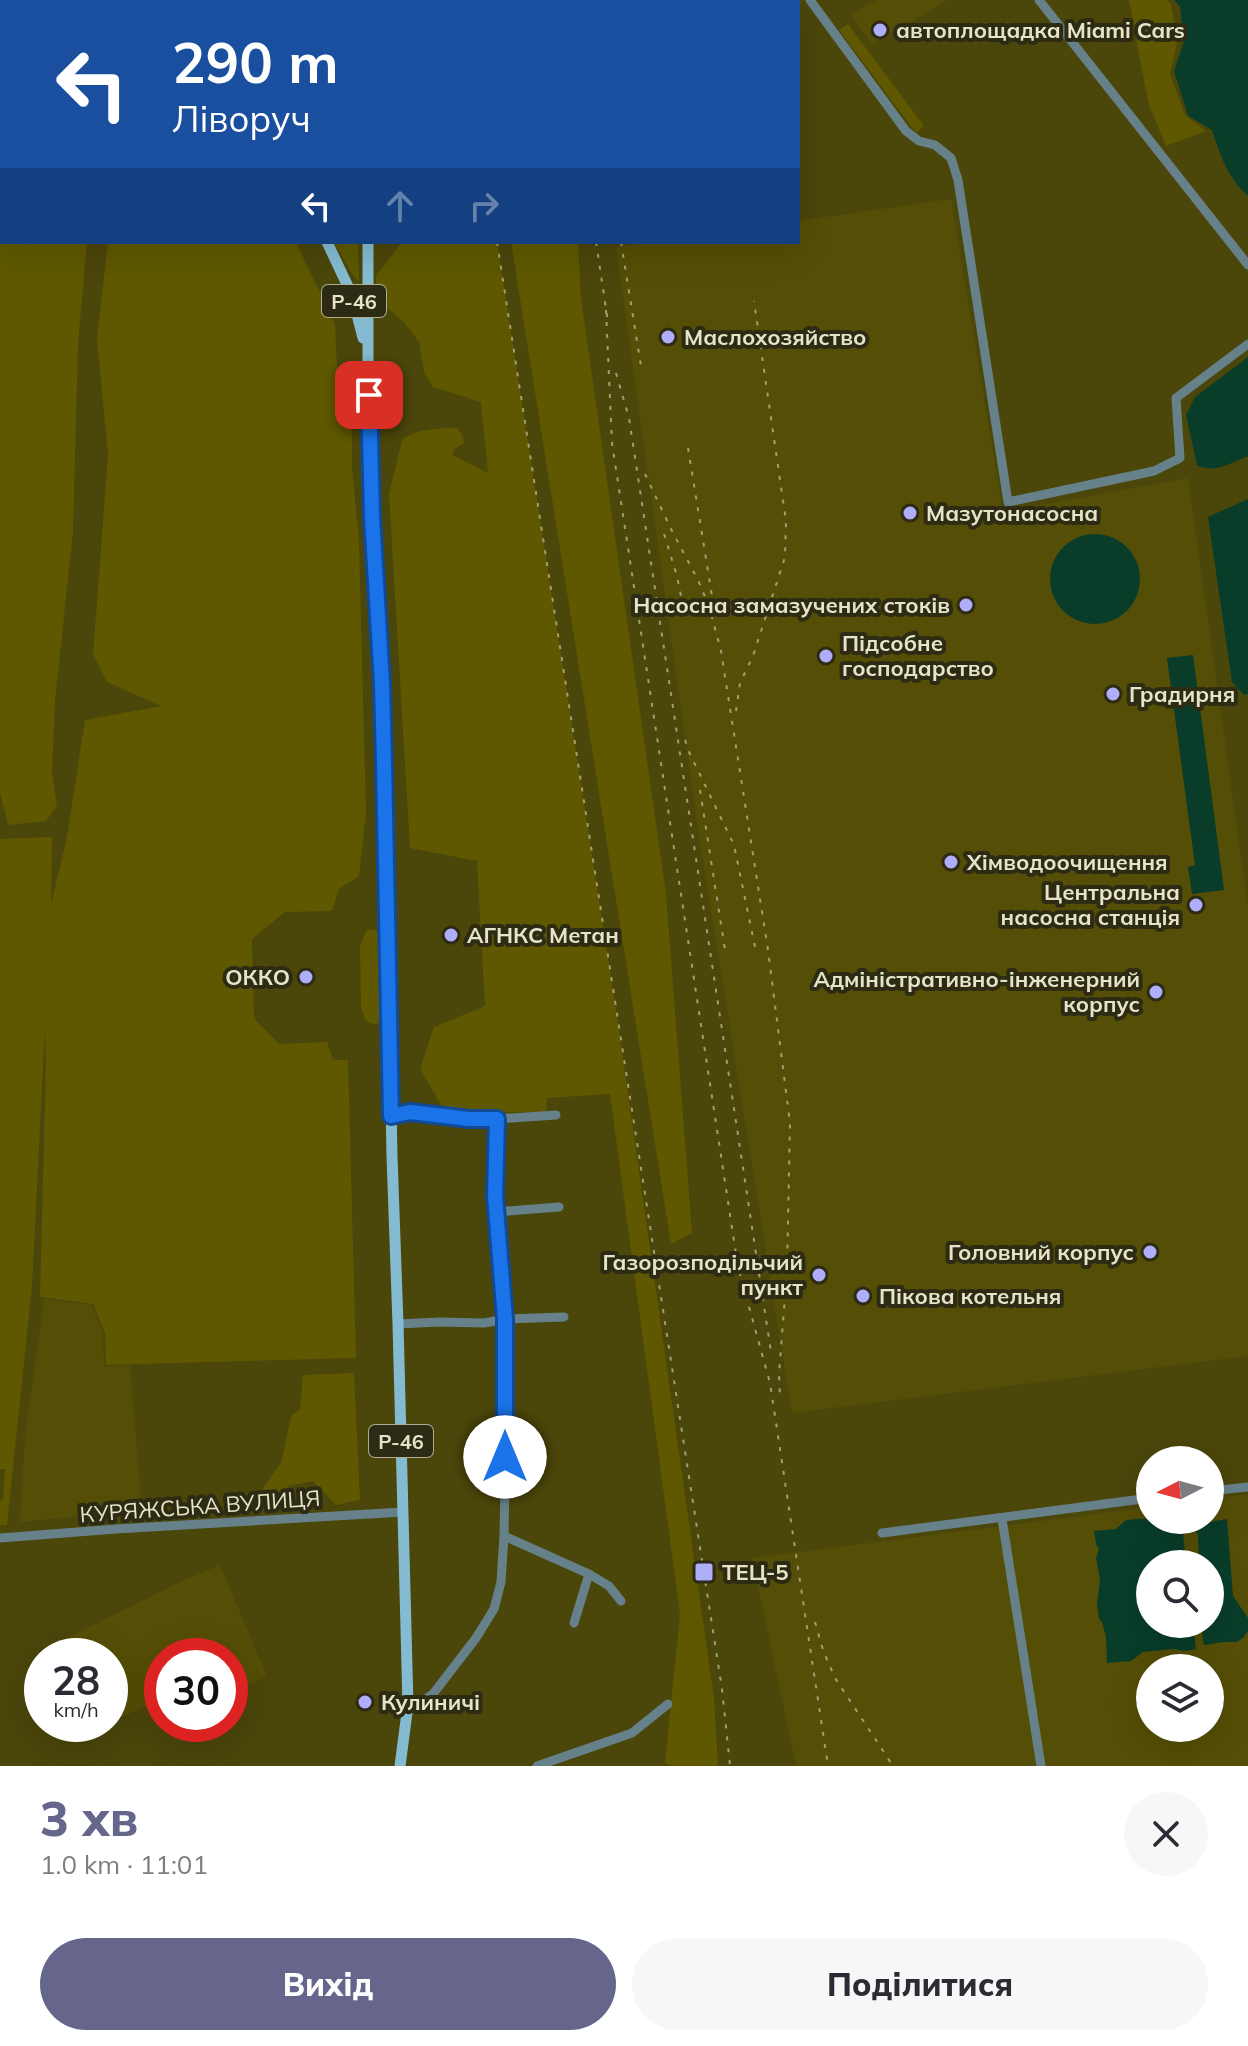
<!DOCTYPE html>
<html lang="uk">
<meta charset="utf-8">
<style>
:root{--surface:#fff;--page:#f7f7f7;--text:#2b2b33;--muted:#7c7c81;--accent:#66668d}
body{margin:0;font-family:Mulish,sans-serif;background:var(--page);color:var(--text);height:100vh;display:flex;flex-direction:column;font-size:30px;white-space:nowrap}
*{box-sizing:border-box;margin:0}
p{font-size:26px;color:var(--muted)}
.icon{flex:none;width:44px;height:44px;fill:none;stroke:currentColor;stroke-width:2;stroke-linecap:round;stroke-linejoin:round}
.map{position:relative;height:1766px;overflow:hidden}
.sheet{display:flex;flex-direction:column;background:var(--surface);flex:1}
.sheet>*{flex:none}
.guide{position:absolute;left:0px;top:0px;width:800px;height:244px;box-shadow:0 8px 32px #0002;background:#1a4fa0;color:#fff;overflow:hidden}
.needle{width:52px;rotate:264deg}
.buttons{position:absolute;left:1136px;top:1446px;display:grid;gap:16px}
.buttons a{display:grid;place-items:center;width:88px;height:88px;border-radius:50%;background:var(--surface);box-shadow:0 8px 32px #0002;font-size:40px}
.speed{position:absolute;left:24px;top:1638px;display:flex;gap:16px;font-size:40px;font-weight:700;text-align:center}
.speed>*{display:grid;place-content:center;width:104px;height:104px;border-radius:50%;background:var(--surface);box-shadow:0 8px 32px #0002;line-height:1}
.speed small{font-size:20px;font-weight:400}
.speed .limit{border:12px solid #d22;background:#fff;color:#111}
.pin{position:absolute;display:grid;place-items:center;width:68px;height:68px;color:#fff;margin:-34px;border-radius:16px;box-shadow:0 4px 12px #0006}
.me{position:absolute;width:88px;margin:-44px;rotate:0deg;stroke-linejoin:round;filter:drop-shadow(0 0 6px #0008)}
.turn{display:flex;align-items:center;gap:28px;height:168px;padding:0 40px;font-size:36px}
.turn .icon{width:104px;height:104px;stroke-width:2.5}
.turn b{display:block;font-size:56px;line-height:68px}
.lanes{display:flex;align-items:center;height:76px;padding:0 40px;background:#0003;justify-content:center;gap:40px;direction:ltr}
.lanes .off{opacity:.35}
.round{display:grid;place-items:center;flex:none;width:84px;height:84px;border-radius:42px;background:var(--page)}
.head{display:flex;align-items:center;justify-content:space-between;height:136px;padding:0 40px}
h1{font-size:48px;font-weight:800;line-height:60px;color:var(--accent)}
.primary-button{display:flex;gap:16px;margin-top:auto;padding:16px 40px}
.primary-button a{flex:1;height:92px;border-radius:48px;background:var(--accent);color:#fff;font-size:32px;font-weight:800;line-height:92px;text-align:center}
.primary-button a+a{background:var(--page);color:var(--text)}
.map>svg:first-child{display:block}
</style>
<div class="map">
<svg width="1248" height="1766" viewBox="0 0 1248 1766">
<rect width="100%" height="100%" fill="#4b460a"/>
<!-- built -->
<g fill="#554e06" fill-rule="evenodd">
<path d="M545,0H766L767,2H545Z"/>
<path d="M877,0H948L872,45L851,14Z"/>
<path d="M951,199L1003,512L1188,478L1248,906V1356L792,1413L698,830L616,247L650,242H798V221Z"/>
<path d="M44,1299L92,1305L103,1334L104,1366L130,1365L141,1498L126,1512L20,1522L25,1435Z"/>
<path d="M1248,1494V1766H796L752,1558L1150,1507V1520H1210V1499ZM1150,1564H1210V1624H1150ZM1150,1668H1210V1728H1150Z"/>
<path d="M220,1565L267,1676L230,1694V1656H162V1707L159,1700L110,1723V1656H70L62,1640L188,1578Z"/>
</g>
<!-- green -->
<g fill="#5f5800">
<path d="M0,0H108V2H2V242H87L78,344L73,532L55,701L52,774L57,806L46,821L8,825L0,792Z"/>
<path d="M1129,0H1167L1171,5L1178,39L1170,74L1185,115L1206,131L1166,146L1148,102Z"/>
<path d="M848,24L924,126L916,133L839,30Z"/>
<path d="M108,242H296L335,325L337,368L352,425V467L359,542L366,812L359,876L339,889L332,911L285,912L252,939L254,1018L279,1044L327,1042L333,1060H348L356,1358L106,1365L105,1333L93,1304L40,1297L46,1061L45,1028L32,1286L7,1525H0V1501L3,1500L5,1469H0V839L52,837L51,905L67,837L85,720L161,706L107,682L93,655L108,455L97,339Z"/>
<path d="M334,242H358L359,282L350,271Z"/>
<path d="M402,242H497L616,1010L714,1698L718,1766H670L665,1763L680,1614L610,1094L547,1098L546,1112L446,1113L420,1069L434,1027L485,1006L477,861L410,848L389,494L402,440C415,429 440,428 457,428L463,436L464,443L455,449L452,455L488,473L481,402L433,387L424,372L419,342L404,322L376,299V276Z"/>
<path d="M511,242H578L581,299L666,894L692,1233L671,1244Z"/>
<path d="M374,929L379,934L381,1015L379,1023L373,1024L366,1021L361,1007L360,945L367,930Z"/>
<path d="M354,1373L360,1500L336,1505L313,1481L288,1486L274,1506L254,1508L265,1485L281,1463L291,1416L300,1409L303,1375Z"/>
</g>
<!-- water -->
<g fill="#093d2a">
<path d="M1174,0H1248V196C1228,178 1220,155 1212,130L1188,116L1174,71L1184,41L1180,7Z"/>
<path d="M1248,357V456C1231,463 1214,474 1197,465L1186,415L1195,397Z"/>
<path d="M1248,499V694L1244,695L1232,682L1208,517Z"/>
<circle cx="1095" cy="579" r="45"/>
<path d="M1193,655L1224,890L1192,894L1188,867L1195,865L1167,658Z"/>
<path d="M1150,1518V1520H1178L1182,1522L1186,1564H1150V1624H1193L1196,1649L1185,1651L1173,1649L1143,1652L1131,1661L1107,1663L1106,1637L1102,1622L1099,1619L1097,1604L1100,1580L1096,1558L1099,1549L1096,1544L1094,1531L1116,1529L1126,1520Z"/>
<path d="M1227,1519L1233,1596L1248,1618V1631L1244,1637L1237,1642H1223L1204,1645L1202,1635L1204,1624H1210V1564H1199L1198,1534L1194,1530L1197,1524Z"/>
</g>
<g fill="none" stroke-linecap="round" stroke-linejoin="round">
<!-- minor -->
<g stroke="#67818b" stroke-width="9">
<path d="M810,0L906,131L919,141L935,145L951,158L958,180L1008,502L1154,471L1180,458L1176,398L1248,344"/>
<path d="M1039,0L1248,265"/>
<path d="M391,1116L410,1112L469,1119H497"/>
<path d="M496,1212L559,1207"/>
<path d="M398,1324L440,1322L484,1323L505,1319L564,1317"/>
<path d="M1210,1491L1248,1487"/>
<path d="M1002,1519L1041,1766"/>
<path d="M882,1533L1150,1498"/>
<path d="M504,1536L589,1574"/>
<path d="M0,1538L116,1529L403,1512"/>
<path d="M574,1623L589,1574L609,1586L621,1601"/>
<path d="M408,1705L420,1703L433,1694L476,1638L494,1609L501,1582L504,1536L505,1483V1319L495,1196L497,1119L556,1115"/>
<path d="M537,1766L632,1733L668,1704"/>
</g>
<!-- major -->
<g stroke="#85bbd0" stroke-width="11">
<path d="M366,0V2"/>
<path d="M327,242L352,295L363,338"/>
<path d="M368,242V365L372,517L382,683L385,790L392,1156L398,1324L408,1705L400,1766"/>
</g>
<!-- highway -->
<path stroke="#90d2ec" stroke-width="12" d="M293,0L294,2"/>
<!-- rail -->
<g stroke="#a29f75" stroke-width="2" stroke-dasharray="4 8" stroke-linecap="butt">
<path d="M459,0L460,2"/>
<path d="M562,0V2"/>
<path d="M497,242L722,1689L730,1766"/>
<path d="M596,242L608,322"/>
<path d="M621,242L641,366"/>
<path d="M606,310L612,443L738,1267L770,1383L828,1766"/>
<path d="M616,373L629,418L771,1352"/>
<path d="M688,448L712,596"/>
<path d="M645,474L671,529L698,580L709,606L721,651L768,950L790,1123L787,1271L779,1374L780,1397"/>
<path d="M664,534L677,576L684,611"/>
<path d="M736,711L740,683L753,656L785,557L786,521L754,301"/>
<path d="M685,740L689,752L734,845L755,947"/>
<path d="M700,790L725,950"/>
<path d="M815,1622L823,1650L835,1678L893,1766"/>
</g>
</g>
<g fill="none" stroke-linecap="round" stroke-linejoin="round">
<defs>
<path id="route" d="M369,395L372,517L382,683L384,763L391,1116L410,1112L469,1119H497L495,1196L505,1319V1457"/>
</defs>
<!-- route casing -->
<use href="#route" stroke="#114b97" stroke-width="20"/>
<!-- route -->
<use href="#route" stroke="#1a73e8" stroke-width="14"/>
</g>
<!-- markers -->
<g fill="#afaefa" stroke="#2d2b14" stroke-width="3">
<circle cx="880" cy="30" r="8"/>
<circle cx="668" cy="337" r="8"/>
<circle cx="910" cy="513" r="8"/>
<circle cx="966" cy="605" r="8"/>
<circle cx="826" cy="656" r="8"/>
<circle cx="1113" cy="694" r="8"/>
<circle cx="951" cy="862" r="8"/>
<circle cx="1196" cy="905" r="8"/>
<circle cx="451" cy="935" r="8"/>
<circle cx="306" cy="977" r="8"/>
<circle cx="1156" cy="992" r="8"/>
<circle cx="1150" cy="1252" r="8"/>
<circle cx="819" cy="1275" r="8"/>
<circle cx="863" cy="1296" r="8"/>
<rect x="694" y="1562" width="20" height="20" rx="4"/>
<circle cx="365" cy="1702" r="8"/>
</g>
<g text-anchor="middle" dominant-baseline="central" stroke-width="8" stroke-linejoin="round" paint-order="stroke">
<!-- shield labels -->
<g fill="#2d2b14" stroke="#aeac92" stroke-width="2">
<rect x="322" y="285" width="64" height="32" rx="6"/>
<rect x="369" y="1425" width="64" height="32" rx="6"/>
</g>
<g font-size="20" font-weight="bold" fill="#e6e4c8">
<text x="354" y="301">Р-46</text>
<text x="401" y="1441">Р-46</text>
</g>
<!-- poi labels -->
<g font-size="22" font-weight="bold" fill="#e6e4c8" stroke="#2d2b14" text-anchor="start">
<text x="896" y="30">автоплощадка Miami Cars</text>
<text x="684" y="337">Маслохозяйство</text>
<text x="926" y="513">Мазутонасосна</text>
<text x="950" y="605" text-anchor="end">Насосна замазучених стоків</text>
<text x="842" y="643">Підсобне<tspan x="842" dy="25">господарство</tspan></text>
<text x="1129" y="694">Градирня</text>
<text x="967" y="862">Хімводоочищення</text>
<text x="1180" y="892" text-anchor="end">Центральна<tspan x="1180" dy="25">насосна станція</tspan></text>
<text x="467" y="935">АГНКС Метан</text>
<text x="290" y="977" text-anchor="end">ОККО</text>
<text x="1140" y="979" text-anchor="end">Адміністративно-інженерний<tspan x="1140" dy="25">корпус</tspan></text>
<text x="1134" y="1252" text-anchor="end">Головний корпус</text>
<text x="803" y="1262" text-anchor="end">Газорозподільчий<tspan x="803" dy="25">пункт</tspan></text>
<text x="879" y="1296">Пікова котельня</text>
<text x="722" y="1572">ТЕЦ-5</text>
<text x="381" y="1702">Кулиничі</text>
</g>
<!-- street labels -->
<g font-size="22" fill="#e6e4c8" stroke="#2d2b14">
<text transform="translate(200 1506) rotate(-4)">КУРЯЖСЬКА ВУЛИЦЯ</text>
</g>
</g>
</svg>
<div class="buttons">
<a><svg class="needle" viewBox="-14 -14 28 28"><path d="M0-13l5 13h-10z" fill="#e53935"/><path d="M0 13l5-13h-10z" fill="#7c7c81"/></svg></a>
<a><svg class="icon" aria-label="search" viewBox="0 0 24 24"><circle cx="10" cy="10" r="6"/><path d="M15 15l6 6"/></svg></a>
<a><svg class="icon" aria-label="layers" viewBox="0 0 24 24"><path d="M12 4l9 5-9 5-9-5zM3 14l9 5 9-5"/></svg></a>
</div>
<div class="speed"><div>28<small>km/h</small></div><div class="limit">30</div></div>
<div class="pin" style="left:369px;top:395px;background:#d93025"><svg class="icon" aria-label="arrive" viewBox="0 0 24 24"><path d="M6 21V4h12l-3 4 3 4H6"/></svg></div>
<svg class="me" style="left:505px;top:1457px" viewBox="-20 -20 40 40"><circle r="19" fill="#fff"/><path d="M0-13L10 11 0 6-10 11z" fill="#1a73e8"/></svg>
<div class="guide">
<div class="turn"><svg class="icon" aria-label="left" viewBox="0 0 24 24"><path d="M17 20v-9H6M10 6l-5 5 5 5"/></svg><div><b>290 m</b>Ліворуч</div></div>
<div class="lanes"><svg class="icon" aria-label="left" viewBox="0 0 24 24"><path d="M17 20v-9H6M10 6l-5 5 5 5"/></svg><svg class="icon off" aria-label="ahead" viewBox="0 0 24 24"><path d="M12 20V5M6 11l6-6 6 6"/></svg><svg class="icon off" aria-label="right" viewBox="0 0 24 24"><path d="M7 20v-9h11M14 6l5 5-5 5"/></svg></div>
</div>
</div>
<section class="sheet">
<div class="head"><div><h1>3 хв</h1><p>1.0 km · 11:01</p></div><a class="round"><svg class="icon" aria-label="close" viewBox="0 0 24 24"><path d="M6 6l12 12M18 6L6 18"/></svg></a></div>
<div class="primary-button"><a>Вихід</a><a>Поділитися</a></div>
</section>
